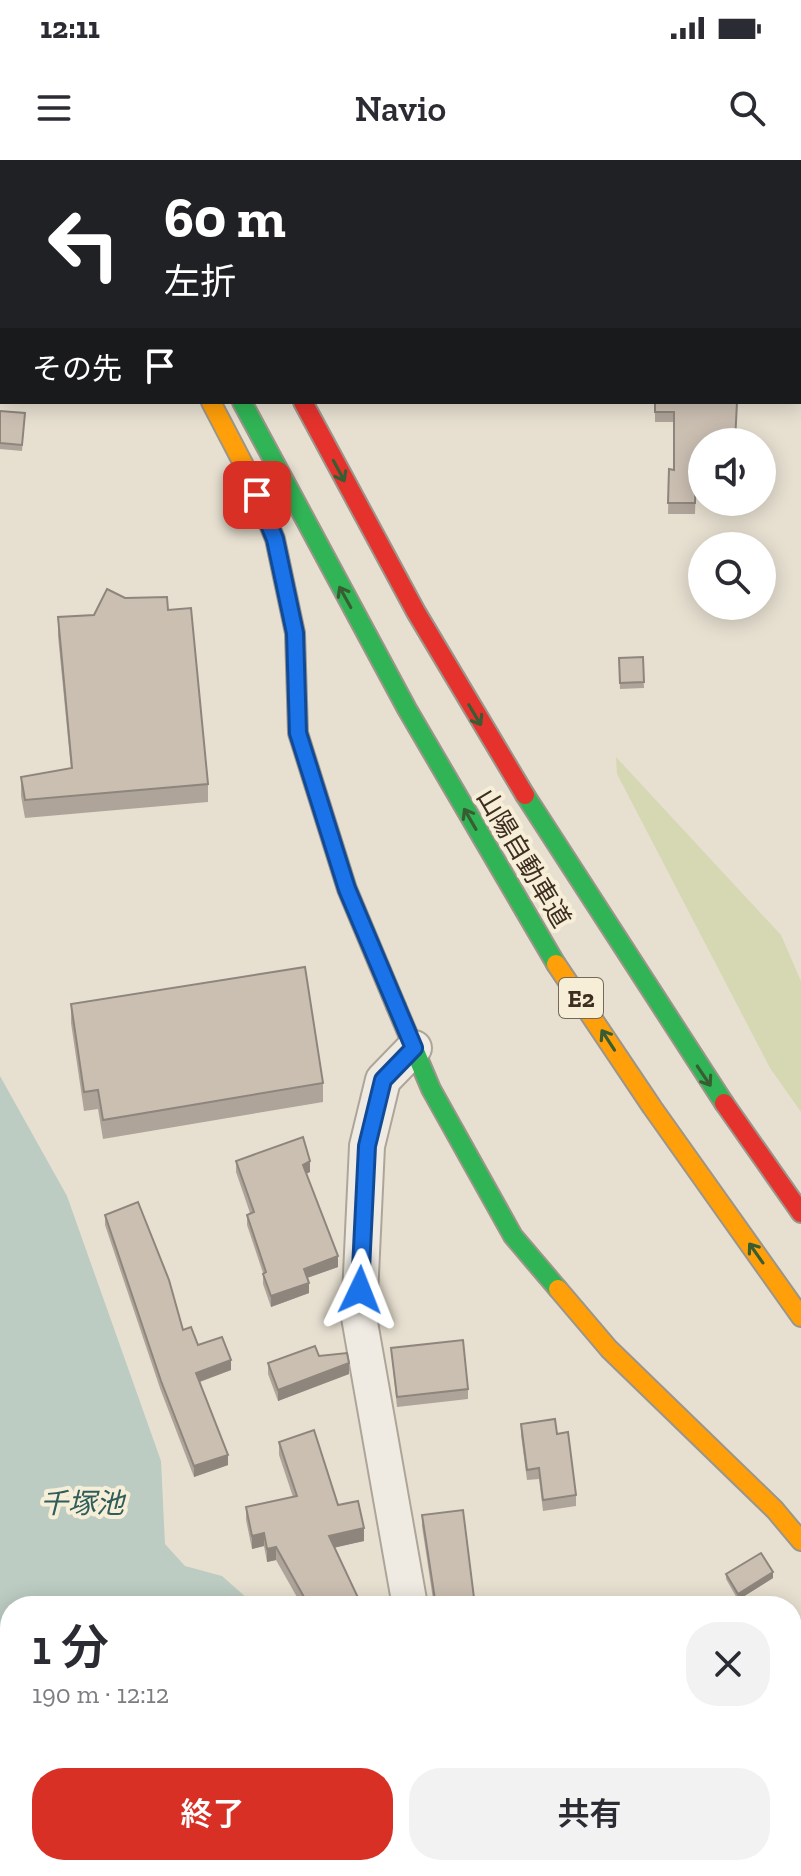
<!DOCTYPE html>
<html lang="ja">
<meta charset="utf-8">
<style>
:root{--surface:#fff;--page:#f2f2f3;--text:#2b2b33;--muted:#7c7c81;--accent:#d93025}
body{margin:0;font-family:"Zilla Slab","Noto Sans JP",serif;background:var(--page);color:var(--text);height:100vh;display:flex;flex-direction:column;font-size:30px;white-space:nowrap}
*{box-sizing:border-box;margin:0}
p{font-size:26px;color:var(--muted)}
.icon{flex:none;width:44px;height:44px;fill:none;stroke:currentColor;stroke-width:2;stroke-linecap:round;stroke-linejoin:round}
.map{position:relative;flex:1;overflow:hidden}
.details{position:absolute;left:0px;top:1436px;width:802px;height:280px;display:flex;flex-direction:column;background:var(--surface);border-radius:32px 32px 0 0;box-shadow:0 4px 20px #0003}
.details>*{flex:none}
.top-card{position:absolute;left:0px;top:0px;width:802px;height:244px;box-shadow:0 4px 20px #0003;background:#202124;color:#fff;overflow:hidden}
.controls{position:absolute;left:688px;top:268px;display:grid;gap:16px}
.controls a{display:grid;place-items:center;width:88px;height:88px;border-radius:50%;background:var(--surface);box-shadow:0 4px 20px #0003;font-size:40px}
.pin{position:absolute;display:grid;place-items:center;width:68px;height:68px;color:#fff;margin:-34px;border-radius:16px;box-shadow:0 4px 12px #0006}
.me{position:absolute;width:88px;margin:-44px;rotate:2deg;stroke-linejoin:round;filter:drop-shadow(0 0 6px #0008)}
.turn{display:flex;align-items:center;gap:28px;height:168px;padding:0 32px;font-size:36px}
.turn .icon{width:104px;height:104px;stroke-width:2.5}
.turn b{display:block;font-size:56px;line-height:68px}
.then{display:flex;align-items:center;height:76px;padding:0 32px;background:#0003;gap:16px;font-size:30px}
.round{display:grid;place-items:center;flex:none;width:84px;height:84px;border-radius:32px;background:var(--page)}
.overview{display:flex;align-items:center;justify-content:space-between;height:136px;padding:0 32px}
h1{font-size:48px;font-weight:600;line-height:60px}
.action{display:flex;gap:16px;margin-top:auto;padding:16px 32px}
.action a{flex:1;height:92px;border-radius:32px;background:var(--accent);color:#fff;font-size:32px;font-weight:600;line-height:92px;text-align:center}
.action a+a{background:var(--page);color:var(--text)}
.status{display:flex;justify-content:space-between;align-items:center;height:56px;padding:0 40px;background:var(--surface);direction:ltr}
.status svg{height:22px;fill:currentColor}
header{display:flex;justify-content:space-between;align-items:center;height:104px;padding:0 32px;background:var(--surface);font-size:36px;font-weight:600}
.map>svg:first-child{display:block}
</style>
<div class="status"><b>12:11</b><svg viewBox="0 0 49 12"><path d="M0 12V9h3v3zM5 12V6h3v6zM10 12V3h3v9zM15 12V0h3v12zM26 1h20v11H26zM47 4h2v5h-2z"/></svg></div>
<header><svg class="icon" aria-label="menu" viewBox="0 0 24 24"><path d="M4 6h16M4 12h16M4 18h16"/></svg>Navio<svg class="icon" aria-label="search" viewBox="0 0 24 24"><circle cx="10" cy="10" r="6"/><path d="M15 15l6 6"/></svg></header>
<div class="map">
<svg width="801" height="1716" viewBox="0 0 801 1716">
<rect width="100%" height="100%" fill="#e7e0d1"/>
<!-- green -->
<path fill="#d6d7b3" d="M616,597L781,775L801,821V952L770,908L617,614Z"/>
<!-- water -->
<path fill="#bcccc2" d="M0,916L67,1036L161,1301L165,1384L185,1406L222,1416L256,1446H10V1706H313L312,1716H0Z"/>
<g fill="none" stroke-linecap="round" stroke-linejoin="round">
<defs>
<g id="street">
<path d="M410,1446L359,1157L367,986L383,920L414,888"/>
<path d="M414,1716L416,1706"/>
</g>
<g id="fast">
<path d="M77,0L78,2"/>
<path d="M242,242L407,549L556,804"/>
<path d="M525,635L724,943"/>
<path d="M396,846L431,929L513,1076L558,1129"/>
</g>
<g id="slow">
<path d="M123,0L124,2"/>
<path d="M211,242L248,313L275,379L295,473L298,573L347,729L396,846"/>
<path d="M556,804L652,947L801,1157"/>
<path d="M558,1129L609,1189L775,1350L801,1381"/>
</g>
<g id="jam">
<path d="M184,0L185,2"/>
<path d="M303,242L416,452L525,635"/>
<path d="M724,943L801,1053"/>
</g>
</defs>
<!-- street casing -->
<use href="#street" stroke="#ada599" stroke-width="38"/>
<!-- fast casing -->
<use href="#fast" stroke="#9c958a" stroke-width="22"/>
<!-- slow casing -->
<use href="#slow" stroke="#9c958a" stroke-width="22"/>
<!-- jam casing -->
<use href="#jam" stroke="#9c958a" stroke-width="22"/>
<!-- street -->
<use href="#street" stroke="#efebe3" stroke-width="34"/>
<!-- fast -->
<use href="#fast" stroke="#30b455" stroke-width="18"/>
<!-- slow -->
<use href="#slow" stroke="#ff9f0a" stroke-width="18"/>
<!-- jam -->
<use href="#jam" stroke="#e5322d" stroke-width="18"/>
</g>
<!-- wall -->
<g fill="#afa499">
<rect x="0" y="24" width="2" height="118"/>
<path d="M655,242H737L702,282V322H696L695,354H668L669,309L674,310V262H655Z"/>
<path d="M0,251L25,253L22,291L0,289Z"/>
<path d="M125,438L168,450L208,624V642L25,658L21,636V617L71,609L58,476V457L94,455Z"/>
<path d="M643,497L644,528L620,529L619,498Z"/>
<path d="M71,844L323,923V942L103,979L98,949L84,951L71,863Z"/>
<path d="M236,1001L310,1012L306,1014L338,1107L307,1118L309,1133L271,1147L263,1124V1113L247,1065V1055L250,1053L236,1012Z"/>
<path d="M105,1055L183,1170L198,1185L231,1210L200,1222L228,1305L194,1317L161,1231L105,1065Z"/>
<path d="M391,1188L468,1229V1239L397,1247Z"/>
<path d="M319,1196L349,1214L278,1241L268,1214V1203Z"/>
<path d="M521,1264L557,1274L576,1335V1346L543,1351L539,1319L527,1320L521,1275Z"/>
<path d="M279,1282L338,1345L364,1381L335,1387L361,1446H302L276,1400L267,1402L264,1386L252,1389L246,1360V1347L293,1337L279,1295Z"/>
<path d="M422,1355L475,1446H434L422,1366Z"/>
<path d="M726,1414L773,1418L738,1440L726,1419Z"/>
<path d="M792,1450L801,1461V1524L792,1512Z"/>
<path d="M435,1706H466L464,1713L454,1711L453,1716L435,1713Z"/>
<path d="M703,1706H769V1716H707Z"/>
</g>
<!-- shaded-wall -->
<g fill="#8e867d">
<path d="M310,1001V1012L303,1015V1005Z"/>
<path d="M338,1096V1107L304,1119V1109Z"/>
<path d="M309,1123V1133L271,1147V1136Z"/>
<path d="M231,1200V1210L196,1223V1213Z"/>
<path d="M349,1203V1214L278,1241V1230Z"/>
<path d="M228,1295V1305L194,1317V1306Z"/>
<path d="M364,1368V1381L329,1389V1376Z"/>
<path d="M264,1373V1386L252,1389V1376Z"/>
<path d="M276,1387V1400L267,1402V1389Z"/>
<path d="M773,1412V1418L738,1440V1434Z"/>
<path d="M764,1706H769V1716H755V1710Z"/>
</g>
<!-- building -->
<g fill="#cbbfb2" stroke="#8e867d" stroke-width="2">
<rect x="0" y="24" width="2" height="103"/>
<path d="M655,242H737L735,282H702V312H696L695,343H668L669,309L674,310V252H655Z"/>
<path d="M0,251L25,253L22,285L0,283Z"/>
<path d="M107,429L125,438L167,437L168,450L191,448L208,624L25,640L21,617L72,608L58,457L94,455Z"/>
<path d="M643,497L644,522L620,523L619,498Z"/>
<path d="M305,807L323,923L103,960L98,930L84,932L71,844Z"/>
<path d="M303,977L310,1001L303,1005L338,1096L304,1109L309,1123L271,1136L263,1114L266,1112L247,1055L254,1052L236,1001Z"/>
<path d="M138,1042L169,1120L183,1170L191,1167L198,1185L222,1177L231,1200L196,1213L228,1295L194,1306L161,1221L105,1055Z"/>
<path d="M463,1180L468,1229L397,1237L391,1188Z"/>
<path d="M315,1186L319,1196L347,1193L349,1203L278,1230L268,1203Z"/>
<path d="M555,1259L557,1274L568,1272L576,1335L543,1340L539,1308L527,1310L521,1264Z"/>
<path d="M314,1270L338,1345L358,1341L364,1368L329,1376L361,1444L357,1446H309L276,1387L267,1389L264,1373L252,1376L246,1347L297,1336L279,1282Z"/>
<path d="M463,1350L475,1446H436L422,1355Z"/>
<path d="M761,1393L773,1412L738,1434L726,1414Z"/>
<path d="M792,1450L801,1461V1515L792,1503Z"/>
<path d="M344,1706H391L389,1716H342Z"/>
<path d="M709,1706H764L755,1710L757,1716H713Z"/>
</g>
<!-- one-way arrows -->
<defs><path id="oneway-shaft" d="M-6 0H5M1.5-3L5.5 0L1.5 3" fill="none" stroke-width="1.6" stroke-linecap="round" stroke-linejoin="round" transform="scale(2)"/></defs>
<g stroke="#385d33">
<use href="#oneway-shaft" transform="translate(339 311) rotate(62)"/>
<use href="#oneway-shaft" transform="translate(345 437) rotate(-119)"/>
<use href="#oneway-shaft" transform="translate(475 555) rotate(59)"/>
<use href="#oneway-shaft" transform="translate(470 659) rotate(-120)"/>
<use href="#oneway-shaft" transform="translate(608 880) rotate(-123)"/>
<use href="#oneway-shaft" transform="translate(704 916) rotate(56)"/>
<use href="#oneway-shaft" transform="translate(756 1093) rotate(-125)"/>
</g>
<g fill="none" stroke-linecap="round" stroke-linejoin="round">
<defs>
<path id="route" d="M257,335L275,379L295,473L298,573L347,729L414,888L383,920L367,986L360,1130"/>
</defs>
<!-- route casing -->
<use href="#route" stroke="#114b97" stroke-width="20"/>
<!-- route -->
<use href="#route" stroke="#1a73e8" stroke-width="14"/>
</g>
<g text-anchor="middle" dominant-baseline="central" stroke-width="8" stroke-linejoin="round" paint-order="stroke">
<!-- shield labels -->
<rect fill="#f7eed8" stroke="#756857" stroke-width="2" x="559" y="818" width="44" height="40" rx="6"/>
<g font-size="24" font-weight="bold" fill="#3d2e20">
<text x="581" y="838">E2</text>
</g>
<!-- street labels -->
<g font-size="26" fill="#3d2e20" stroke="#f7eed8">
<text transform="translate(524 698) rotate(59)">山陽自動車道</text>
</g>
<!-- water labels -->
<g font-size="28" font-style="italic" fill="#2f5d5a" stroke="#f7eed8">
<text x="82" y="1343">千塚池</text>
</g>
</g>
</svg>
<div class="controls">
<a><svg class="icon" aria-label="sound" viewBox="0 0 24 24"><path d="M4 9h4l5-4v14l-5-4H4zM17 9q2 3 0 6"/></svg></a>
<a><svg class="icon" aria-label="search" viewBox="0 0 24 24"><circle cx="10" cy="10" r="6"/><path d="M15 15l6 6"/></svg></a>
</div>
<div class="pin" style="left:257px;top:335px;background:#d93025"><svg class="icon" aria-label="arrive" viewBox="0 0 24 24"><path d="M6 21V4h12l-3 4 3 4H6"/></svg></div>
<svg class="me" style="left:360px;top:1130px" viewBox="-20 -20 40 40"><path d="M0-17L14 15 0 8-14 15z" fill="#1a73e8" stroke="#fff" stroke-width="4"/></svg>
<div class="top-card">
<div class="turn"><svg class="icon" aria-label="left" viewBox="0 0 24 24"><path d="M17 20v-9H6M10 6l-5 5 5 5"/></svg><div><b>60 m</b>左折</div></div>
<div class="then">その先<svg class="icon" aria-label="arrive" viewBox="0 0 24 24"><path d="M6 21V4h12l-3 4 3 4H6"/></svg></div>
</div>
<section class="details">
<div class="overview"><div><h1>1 分</h1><p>190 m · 12:12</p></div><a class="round"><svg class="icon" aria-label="close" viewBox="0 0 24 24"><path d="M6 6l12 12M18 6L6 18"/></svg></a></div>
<div class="action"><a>終了</a><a>共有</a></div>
</section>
</div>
